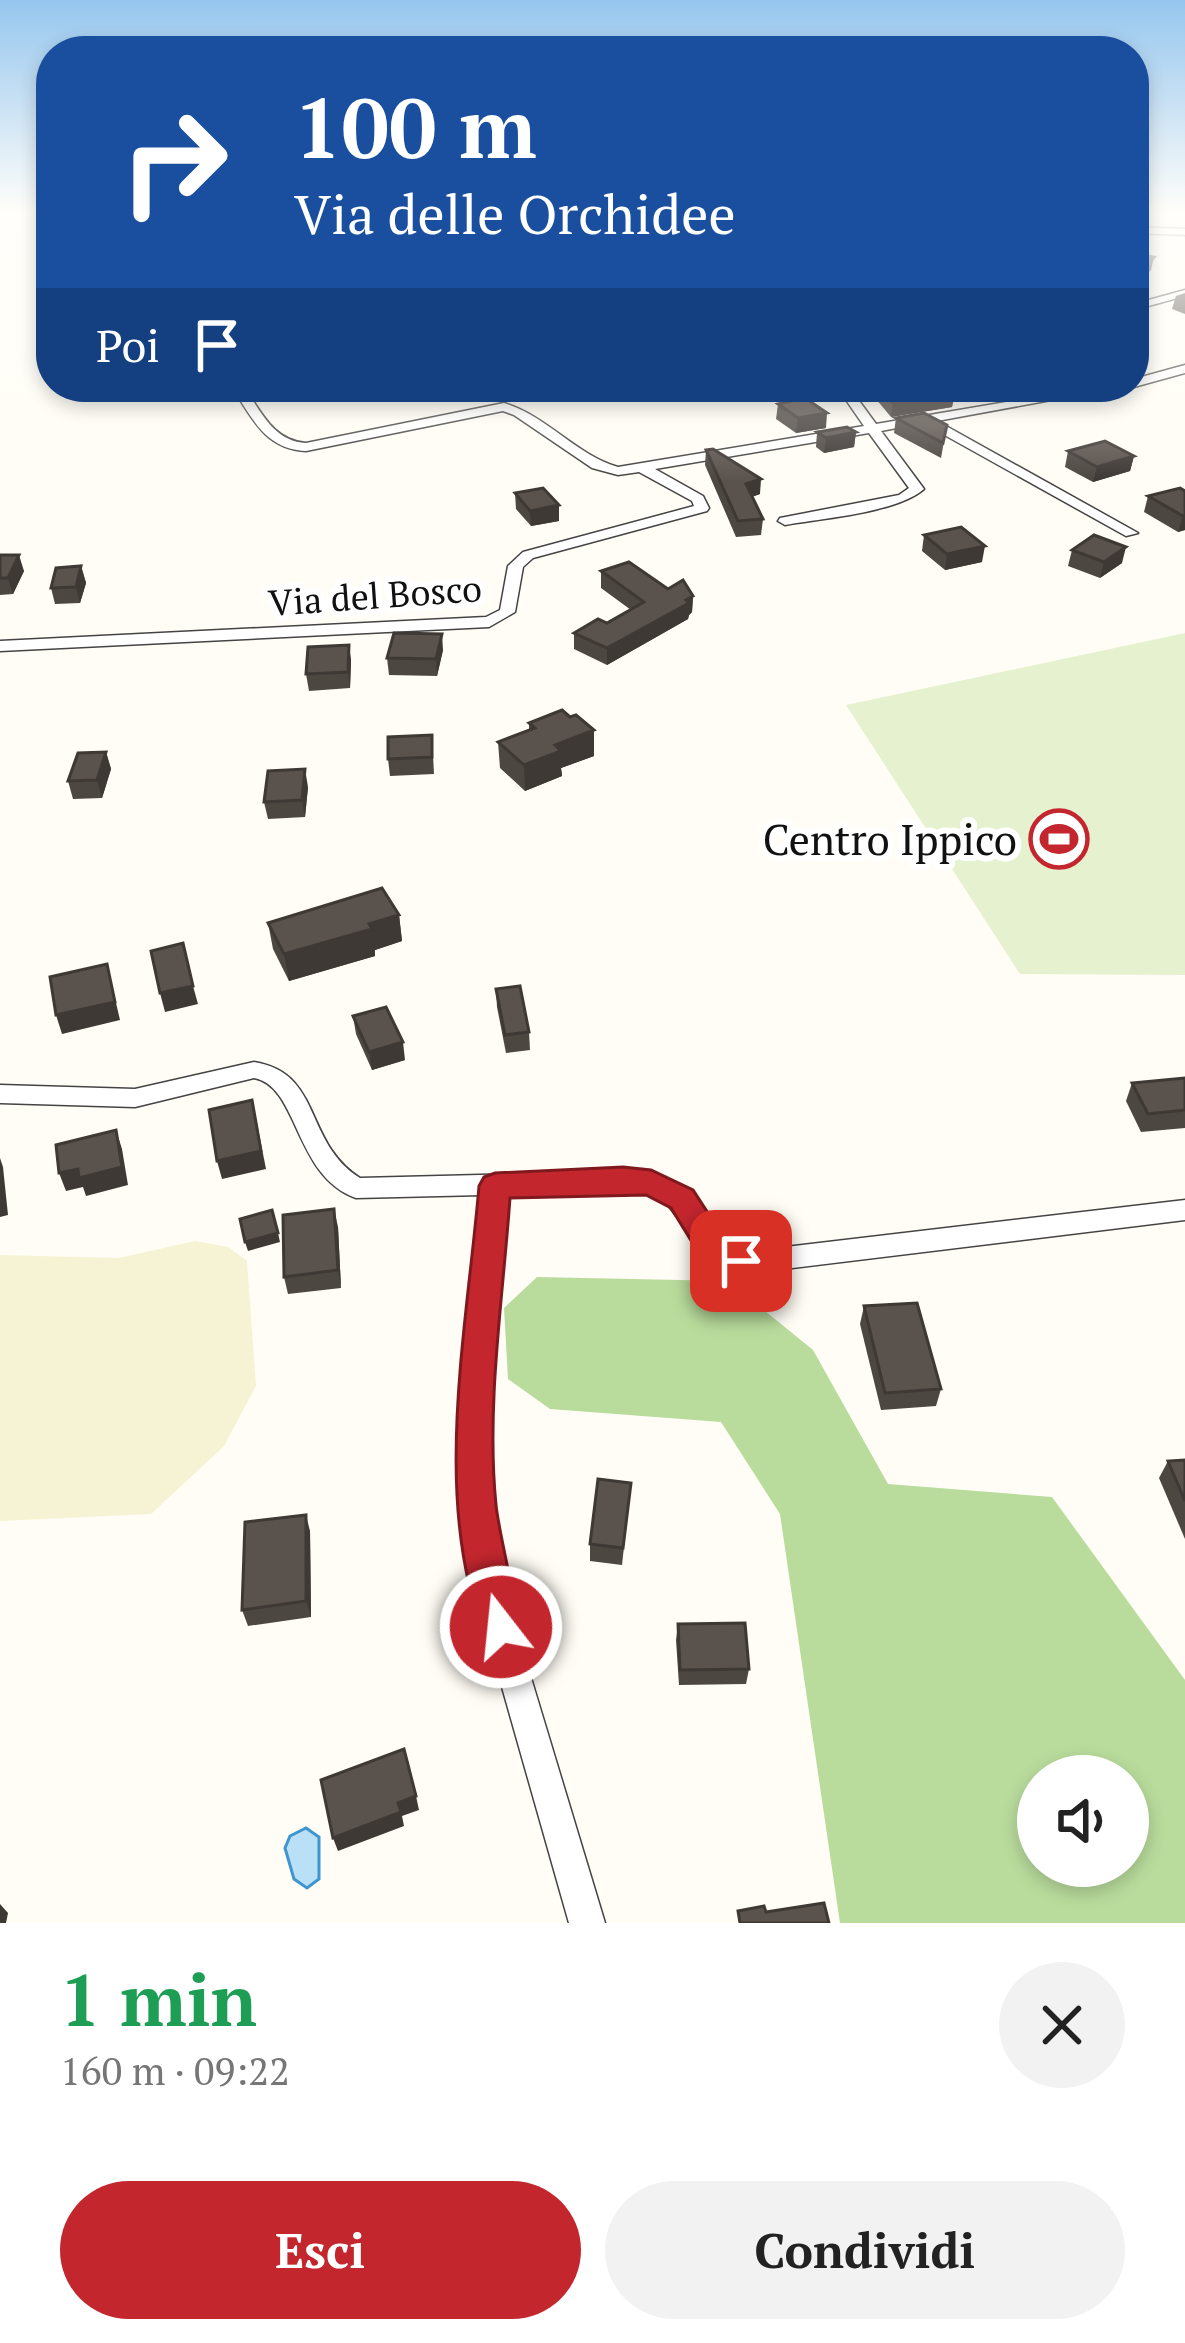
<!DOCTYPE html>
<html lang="it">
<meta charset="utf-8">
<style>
:root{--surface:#fff;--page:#f2f2f2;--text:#222;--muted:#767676;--accent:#c4262e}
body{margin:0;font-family:"PT Serif",serif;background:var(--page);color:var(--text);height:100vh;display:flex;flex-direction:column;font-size:45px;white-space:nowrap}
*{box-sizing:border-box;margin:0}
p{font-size:39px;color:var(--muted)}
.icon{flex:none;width:66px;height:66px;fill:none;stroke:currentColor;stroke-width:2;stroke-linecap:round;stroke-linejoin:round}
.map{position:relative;height:1923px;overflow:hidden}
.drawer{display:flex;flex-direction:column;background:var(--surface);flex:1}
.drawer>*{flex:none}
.hud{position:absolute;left:36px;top:36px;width:1113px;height:366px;border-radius:48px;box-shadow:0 6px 18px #0003;background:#1a4fa0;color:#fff;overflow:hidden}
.fabs{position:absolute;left:1017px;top:1755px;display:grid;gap:24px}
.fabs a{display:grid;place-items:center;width:132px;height:132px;border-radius:50%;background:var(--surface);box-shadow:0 6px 18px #0003;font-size:60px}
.pin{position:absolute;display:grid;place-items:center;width:102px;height:102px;color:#fff;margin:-51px;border-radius:24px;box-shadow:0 6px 18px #0006}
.me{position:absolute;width:132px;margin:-66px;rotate:344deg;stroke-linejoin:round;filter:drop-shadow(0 0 9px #0008)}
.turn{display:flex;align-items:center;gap:42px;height:252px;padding:0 60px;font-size:54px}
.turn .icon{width:156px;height:156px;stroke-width:2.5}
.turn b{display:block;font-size:84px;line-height:102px}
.then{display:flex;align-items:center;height:114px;padding:0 60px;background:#0003;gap:24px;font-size:45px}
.round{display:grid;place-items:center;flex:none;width:126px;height:126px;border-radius:63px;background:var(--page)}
.overview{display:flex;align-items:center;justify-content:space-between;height:204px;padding:0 60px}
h1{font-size:72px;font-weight:700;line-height:90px;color:#1e9e55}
.cta{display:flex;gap:24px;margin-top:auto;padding:24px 60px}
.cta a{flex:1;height:138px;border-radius:72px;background:var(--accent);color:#fff;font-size:48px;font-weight:700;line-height:138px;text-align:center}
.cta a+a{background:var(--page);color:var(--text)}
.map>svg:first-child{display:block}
</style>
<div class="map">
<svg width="1185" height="1923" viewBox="0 0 1185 1923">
<rect width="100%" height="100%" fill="#fffdf5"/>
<!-- farmland -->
<path fill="#f6f3d4" d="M195,1241L228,1247L247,1261L256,1386L224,1446L151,1514L0,1521V1255L119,1258Z"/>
<!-- forest -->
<path fill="#b9dc9c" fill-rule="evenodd" d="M537,1277L728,1281L813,1350L888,1484L1052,1497L1185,1680V1923H840L780,1514L721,1422L550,1409L508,1379L504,1308ZM1038,1776H1128V1866H1038Z"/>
<!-- pitch -->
<path fill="#e6f2cf" d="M1185,633V975L1020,974L846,705Z"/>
<!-- water -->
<path fill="#b9e0f7" stroke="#3f96cf" stroke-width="3" d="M306,1828L319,1837V1879L307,1888L294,1879L285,1848L290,1836Z"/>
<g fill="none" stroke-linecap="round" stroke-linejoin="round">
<defs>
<g id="street">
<path d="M1134,227L1185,229V235L1134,233Z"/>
<path d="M1185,290V296L1134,310V304Z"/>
<path d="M1185,365V373L1134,387V379Z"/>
<path d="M232,387H244C261,411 273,441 306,443L504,403C547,416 576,455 618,467L864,426L837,387H849L876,424L1094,387H1122L937,421L1138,533L1126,536L923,423L881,431L924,489C896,513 823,518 785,525L778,521L780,518L899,495L909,488L869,433L655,469L703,496L709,508L707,511L533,558L523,567L515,612L489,627L0,651V641L486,617L500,610L508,566L523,552L694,506L692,501L639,472L618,475L592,468L514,415L503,411L306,451C265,449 252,418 232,387Z"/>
<path d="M254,1062C323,1073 303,1142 360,1178L641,1171C657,1177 673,1181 686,1193C712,1217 712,1242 751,1251L1185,1200V1220L751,1273L721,1264L706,1255L668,1205L640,1191L507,1194L488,1454L491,1517L503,1585L605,1923H569L473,1585L461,1517L460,1454L482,1195L356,1198C294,1176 299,1086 254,1078L135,1107L0,1103V1085L135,1089Z"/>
</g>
</defs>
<!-- street casing -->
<use href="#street" stroke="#444" stroke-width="3"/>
<!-- street -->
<use href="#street" fill="#fff" fill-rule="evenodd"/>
</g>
<!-- wall -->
<g fill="#4d4742">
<path d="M1185,293V314L1172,309L1176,296Z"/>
<path d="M866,387H956L952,407L891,417Z"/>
<path d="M778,404L826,428L796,433L776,419Z"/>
<path d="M896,418L947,425L941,458L894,433Z"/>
<path d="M817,432H856L854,447L824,453L816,447Z"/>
<path d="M706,450L760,494L752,497L763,519L761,535L736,537L705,465Z"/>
<path d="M1068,451L1134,456L1130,471L1093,482L1065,467Z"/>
<path d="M1180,488L1185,530L1178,532L1144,512L1148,496Z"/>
<path d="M515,493L559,505V521L531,526L516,509Z"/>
<path d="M924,535L982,562L945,570L922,551Z"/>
<path d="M1072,550L1122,563L1100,578L1068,566Z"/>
<path d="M0,555L24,571L13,594L0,595Z"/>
<path d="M81,566L86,583L80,603L55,604L51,588Z"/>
<path d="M601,571L693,596L692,612L689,615L688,619L607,665L574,649V633L607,623L631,610L601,588Z"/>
<path d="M349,645L351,661L350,688L309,691L306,674Z"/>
<path d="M443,650L437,676L389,675L387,658Z"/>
<path d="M570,717L594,756L561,768L562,776L525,791L500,768L498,742L529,730V723Z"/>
<path d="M432,735L434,774L390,776L388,759Z"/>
<path d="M106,752L111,769L102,798L73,799L68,781Z"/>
<path d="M308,787L305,817L268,819L264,802Z"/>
<path d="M399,915L402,941L375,950V956L289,981L273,949L268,923Z"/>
<path d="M496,989L529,1032L530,1050L506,1053L497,1007Z"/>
<path d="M353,1016L405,1060L372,1070L356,1034Z"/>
<path d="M1185,1078V1128L1141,1132L1126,1101L1132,1083Z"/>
<path d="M338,1227L341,1288L288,1294L284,1277Z"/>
<path d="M864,1306L941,1389L936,1406L881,1410L860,1324Z"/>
<path d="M1185,1460V1539L1159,1478L1168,1461Z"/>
<path d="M631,1483L622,1565L590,1561V1544Z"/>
<path d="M310,1531L311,1617L248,1626L242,1610Z"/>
<path d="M678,1624L749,1669L746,1684L679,1685L676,1640Z"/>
</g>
<!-- shaded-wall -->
<g fill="#3f3936">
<path d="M1154,257L1151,270L1134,290L1136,279Z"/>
<path d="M758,387H784V391L757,395Z"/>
<path d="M956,387L952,407L891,417L893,403Z"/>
<path d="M827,413L826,428L796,433L798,418Z"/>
<path d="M856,432L854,447L824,453L826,438Z"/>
<path d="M1134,456L1130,471L1093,482L1097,467Z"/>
<path d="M761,479L760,494L745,499L746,484Z"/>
<path d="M559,505V521L531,526L530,511Z"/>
<path d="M1183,516H1185V530L1178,532Z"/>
<path d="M985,546L982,562L945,570L947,554Z"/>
<path d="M1126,547L1122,563L1100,578L1104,562Z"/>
<path d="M19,555L24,571L13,594L8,578Z"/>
<path d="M81,566L86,583L80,603L76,587Z"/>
<path d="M693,596L692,612L689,615L688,619L607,665V648Z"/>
<path d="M442,634L443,650L437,676L436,659Z"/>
<path d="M349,645L351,661L350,688L348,672Z"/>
<path d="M594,730V756L561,768L562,776L525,791L524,765L555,745Z"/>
<path d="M106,752L111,769L102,798L97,780Z"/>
<path d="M305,769L308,787L305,817L302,800Z"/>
<path d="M399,915L402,941L375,950V956L289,981L284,954Z"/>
<path d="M107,964L120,1020L62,1034L56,1015Z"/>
<path d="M193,986L198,1004L165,1012L160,993Z"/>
<path d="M403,1042L405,1060L372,1070L369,1052Z"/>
<path d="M256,1118L266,1169L222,1179L217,1161Z"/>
<path d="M116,1130L122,1149L128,1185L86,1196L83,1187L66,1191L59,1173L78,1169Z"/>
<path d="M0,1158L3,1167L8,1215L0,1217Z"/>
<path d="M334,1209L338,1227L341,1288L338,1270Z"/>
<path d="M278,1233L280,1242L248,1251L245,1242Z"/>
<path d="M306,1515L310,1531L311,1617L306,1601Z"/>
<path d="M416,1796L419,1810L402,1816L404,1826L338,1851L333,1838L398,1803Z"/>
<path d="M0,1904L8,1913L6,1923H0Z"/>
</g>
<!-- building -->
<g fill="#5a524d" stroke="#3f3936" stroke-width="3">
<path d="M1134,254L1154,257L1136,279L1134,278Z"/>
<path d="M879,387H956L954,393L893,403Z"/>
<path d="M805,398L827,413L798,418L778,404Z"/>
<path d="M924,413L947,425L943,443L896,418Z"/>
<path d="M847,427L856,432L826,438L817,432Z"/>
<path d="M1105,441L1134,456L1097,467L1068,451Z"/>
<path d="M713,449L761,479L746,484L763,519L738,521L706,450Z"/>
<path d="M543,488L559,505L530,511L515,493Z"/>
<path d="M1180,488L1185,491V516H1183L1148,496Z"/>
<path d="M961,527L985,546L947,554L924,535Z"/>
<path d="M1094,535L1126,547L1104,562L1072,550Z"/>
<path d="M0,555H19L8,578H0Z"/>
<path d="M629,562L668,589L683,580L693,596L686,600L689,603L607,648L574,633L598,619L607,623L644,602L601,571Z"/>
<path d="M81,566L76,587L51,588L56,568Z"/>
<path d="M394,633L442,634L436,659L387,658Z"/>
<path d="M349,645L348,672L306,674L308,647Z"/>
<path d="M562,710L570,717L576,715L594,730L555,745L561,751L524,765L498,742L535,728L529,723Z"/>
<path d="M432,735V757L388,759V737Z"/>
<path d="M106,752L97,780L68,781L78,753Z"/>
<path d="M305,769L302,800L264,802L268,771Z"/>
<path d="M382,888L399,915L369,924L372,929L284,954L268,923Z"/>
<path d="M183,943L193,986L160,993L151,951Z"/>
<path d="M107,964L115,1002L56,1015L50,977Z"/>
<path d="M520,986L529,1032L505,1035L496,989Z"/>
<path d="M386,1007L403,1042L369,1052L353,1016Z"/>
<path d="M1185,1078V1110L1148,1114L1132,1083Z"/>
<path d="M252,1100L261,1151L217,1161L209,1110Z"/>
<path d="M116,1130L122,1167L79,1178L78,1169L59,1173L56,1145Z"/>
<path d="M334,1209L338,1270L284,1277L283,1215Z"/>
<path d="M272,1210L278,1233L245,1242L240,1219Z"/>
<path d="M917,1303L941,1389L885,1393L864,1306Z"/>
<path d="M1185,1460V1501L1168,1461Z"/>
<path d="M598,1479L631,1483L623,1548L590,1544Z"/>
<path d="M306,1515V1601L242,1610L245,1522Z"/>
<path d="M745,1623L749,1669L680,1670L678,1624Z"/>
<path d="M404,1749L416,1796L398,1803L401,1812L333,1838L321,1780Z"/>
<path d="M824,1903L829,1923H740L738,1911L764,1906L766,1912Z"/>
</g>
<!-- sky -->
<linearGradient id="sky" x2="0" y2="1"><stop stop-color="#95c6ee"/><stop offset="0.44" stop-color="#fffefa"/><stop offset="1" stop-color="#fffefa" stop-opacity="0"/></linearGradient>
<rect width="1185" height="481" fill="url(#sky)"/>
<!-- route -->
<path fill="#c4262e" stroke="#7f191e" stroke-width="3" d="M623,1167L651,1170L693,1190L723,1236L753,1251L758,1261L753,1270L741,1274L700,1255L671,1208L646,1195L510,1198C503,1298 486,1405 496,1505C499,1537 523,1621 515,1641L501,1647L487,1641C430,1504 467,1330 479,1186L484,1177L495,1173Z"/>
<!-- icons -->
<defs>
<symbol id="stadium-ring" viewBox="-11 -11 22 22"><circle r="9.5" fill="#fff" stroke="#c4262e" stroke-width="1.5"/><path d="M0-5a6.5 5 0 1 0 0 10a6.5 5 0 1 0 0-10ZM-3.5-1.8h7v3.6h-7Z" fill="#c4262e"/></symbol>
</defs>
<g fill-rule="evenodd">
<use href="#stadium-ring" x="1026" y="806" width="66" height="66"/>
</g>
<g text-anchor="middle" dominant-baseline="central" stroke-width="12" stroke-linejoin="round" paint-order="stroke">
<!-- far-street labels -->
<g font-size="36" fill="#111" stroke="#fff">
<text transform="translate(375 595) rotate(-4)">Via del Bosco</text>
</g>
<!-- poi labels -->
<g font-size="42" fill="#111" stroke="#fff" text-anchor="end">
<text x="1017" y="839">Centro Ippico</text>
</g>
</g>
</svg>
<div class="fabs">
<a><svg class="icon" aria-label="sound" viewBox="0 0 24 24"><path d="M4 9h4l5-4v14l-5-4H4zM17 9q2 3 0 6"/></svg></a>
</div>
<div class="pin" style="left:741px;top:1261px;background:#d93025"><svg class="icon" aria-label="arrive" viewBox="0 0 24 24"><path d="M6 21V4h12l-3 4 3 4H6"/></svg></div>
<svg class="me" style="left:501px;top:1627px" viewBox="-20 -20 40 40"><circle r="17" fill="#c4262e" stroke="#fff" stroke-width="3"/><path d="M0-11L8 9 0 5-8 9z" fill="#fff"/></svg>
<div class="hud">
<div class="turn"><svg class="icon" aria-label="right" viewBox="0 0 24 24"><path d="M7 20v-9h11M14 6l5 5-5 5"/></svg><div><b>100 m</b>Via delle Orchidee</div></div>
<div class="then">Poi<svg class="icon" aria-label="arrive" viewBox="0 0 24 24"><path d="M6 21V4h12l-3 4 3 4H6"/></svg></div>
</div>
</div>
<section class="drawer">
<div class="overview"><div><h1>1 min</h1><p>160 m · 09:22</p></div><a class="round"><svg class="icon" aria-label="close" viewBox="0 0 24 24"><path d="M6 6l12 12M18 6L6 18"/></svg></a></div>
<div class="cta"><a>Esci</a><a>Condividi</a></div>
</section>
